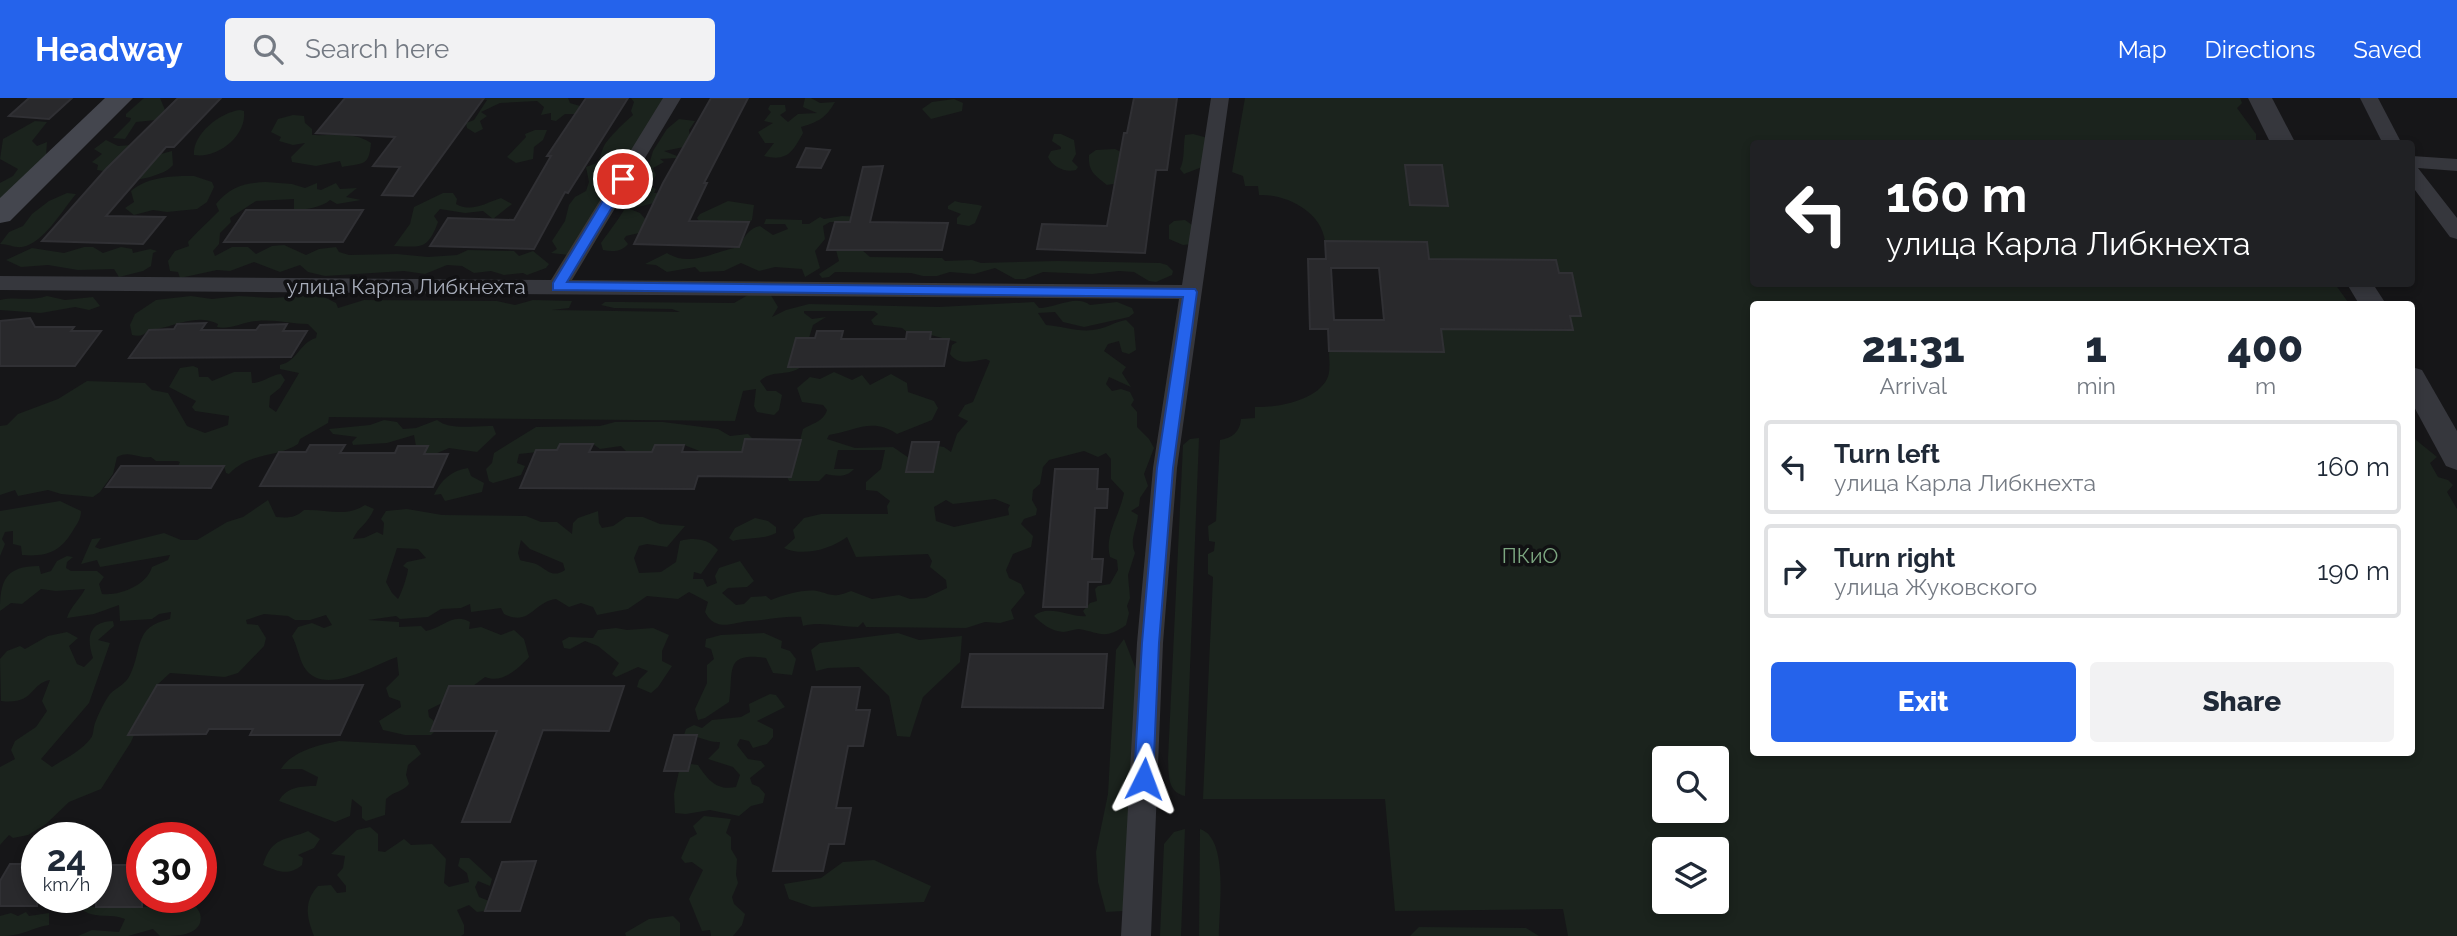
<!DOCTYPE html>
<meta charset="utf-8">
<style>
:root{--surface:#fff;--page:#f2f2f3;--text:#1f2937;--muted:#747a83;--line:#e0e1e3;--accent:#2563eb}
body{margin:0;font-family:Raleway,sans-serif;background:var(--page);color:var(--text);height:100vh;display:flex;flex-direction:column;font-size:26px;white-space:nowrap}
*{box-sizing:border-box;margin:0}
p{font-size:23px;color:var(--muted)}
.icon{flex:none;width:38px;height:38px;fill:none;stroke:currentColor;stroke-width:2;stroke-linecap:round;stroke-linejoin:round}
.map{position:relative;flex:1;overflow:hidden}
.drawer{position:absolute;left:1750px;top:203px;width:665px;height:455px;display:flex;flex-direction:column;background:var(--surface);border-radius:7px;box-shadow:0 4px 10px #0003}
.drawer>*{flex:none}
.banner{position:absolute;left:1750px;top:42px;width:665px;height:147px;border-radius:7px;box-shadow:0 4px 10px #0003;background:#202124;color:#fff;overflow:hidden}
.fabs{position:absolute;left:1652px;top:648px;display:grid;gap:14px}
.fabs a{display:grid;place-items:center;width:77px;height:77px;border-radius:7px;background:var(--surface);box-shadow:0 4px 10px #0003;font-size:35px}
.speed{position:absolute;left:21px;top:724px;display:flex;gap:14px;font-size:35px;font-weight:700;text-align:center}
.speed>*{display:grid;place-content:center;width:91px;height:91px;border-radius:50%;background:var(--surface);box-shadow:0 4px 10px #0003;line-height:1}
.speed small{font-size:18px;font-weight:400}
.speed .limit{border:10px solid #d22;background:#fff;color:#111}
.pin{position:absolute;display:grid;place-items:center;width:60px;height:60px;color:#fff;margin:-30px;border:4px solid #fff;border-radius:50%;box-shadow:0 2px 7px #0007}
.me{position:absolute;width:77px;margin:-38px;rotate:3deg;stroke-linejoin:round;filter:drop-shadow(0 0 5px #0008)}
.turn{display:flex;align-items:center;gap:24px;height:147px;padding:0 21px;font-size:32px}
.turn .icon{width:91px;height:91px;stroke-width:2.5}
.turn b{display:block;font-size:49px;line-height:60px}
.eta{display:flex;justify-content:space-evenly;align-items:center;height:119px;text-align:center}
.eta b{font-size:42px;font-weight:800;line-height:49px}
.action{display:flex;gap:14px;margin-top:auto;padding:14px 21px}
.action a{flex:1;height:80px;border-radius:7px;background:var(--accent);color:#fff;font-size:28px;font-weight:800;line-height:80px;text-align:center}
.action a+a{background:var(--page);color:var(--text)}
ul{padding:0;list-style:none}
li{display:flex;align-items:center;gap:21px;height:94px;margin:0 14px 10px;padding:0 7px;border:4px solid var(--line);border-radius:7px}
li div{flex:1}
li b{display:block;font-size:26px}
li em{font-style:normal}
header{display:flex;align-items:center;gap:42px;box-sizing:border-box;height:98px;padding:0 35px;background:var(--accent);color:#fff}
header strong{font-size:33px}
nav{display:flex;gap:38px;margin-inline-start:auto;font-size:24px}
.search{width:490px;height:63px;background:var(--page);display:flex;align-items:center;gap:18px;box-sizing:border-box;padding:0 24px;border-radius:7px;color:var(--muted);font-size:26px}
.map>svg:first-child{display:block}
</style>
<header>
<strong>Headway</strong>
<div class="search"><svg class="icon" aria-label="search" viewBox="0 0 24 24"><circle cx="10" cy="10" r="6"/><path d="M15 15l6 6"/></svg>Search here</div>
<nav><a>Map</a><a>Directions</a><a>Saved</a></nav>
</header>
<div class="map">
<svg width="2457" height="838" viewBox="0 0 2457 838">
<rect width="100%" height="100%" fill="#161618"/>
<!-- green -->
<g fill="#1b231d" fill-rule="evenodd">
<path d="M144,0H160L165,12L156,22L136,24L125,41L113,40L130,23L131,20L126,19V16Z"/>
<path d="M473,0H568L570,5L580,8L575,16H565L556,23L551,22V15L541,17L544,9L537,3L500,5L481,14L487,18L480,23L483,31L475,35L467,30L466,25L474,22L487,2Z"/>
<path d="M631,0H670L569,157L551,155L557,151L552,143L565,123L569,107L575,99L586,93L589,84L586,69L597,65C601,59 601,54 604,48C609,39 625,24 633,17L631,13L634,4Z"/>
<path d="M805,0H811L820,5L835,4C826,20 818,24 801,29L803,35C793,53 788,64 764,58L774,45H765L758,34L773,25L764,23L771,14L768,11L770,7H785L786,13L780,17L788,24L798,16L817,15L803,9Z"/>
<path d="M1245,0H2240L2242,5L2237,10L2256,36V45L1754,46V186H2335L2348,204V206H1754V654H2412V334L2416,342L2437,359L2430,365L2438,379L2448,382L2453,387L2447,394L2457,411V838H1568L1563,811L1395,813L1385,701H1203L1213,479L1208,476V456L1214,453L1215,444L1209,443L1208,428L1216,423L1220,342C1232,340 1240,334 1241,321L1255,320V309C1276,310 1316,303 1327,281C1331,273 1329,261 1329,253L1443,254L1441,231H1573L1556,162L1429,161L1427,144L1325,143C1321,113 1286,96 1259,97L1258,88H1245L1243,78L1232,74ZM1664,660H1717V712H1664ZM1664,751H1717V803H1664Z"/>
<path d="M954,1L963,5L962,13L931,21L922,11L932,4Z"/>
<path d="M240,12L244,13C247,38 217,61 194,57C192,36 221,14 240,12Z"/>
<path d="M293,17L304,18L305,25L312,31V37C332,38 353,33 371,45C369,68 364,65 342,69L340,63L316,68L292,64L291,59L305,45L293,47L279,43L281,39L271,34L278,21Z"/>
<path d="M679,21L695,23L689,32L690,39L684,49L664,53L677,58L676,60L660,61L664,64L653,70L656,77L650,88L656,91L654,95H659L654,105L630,111L640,115L646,122L639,135L626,138L624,141L628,146C622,154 612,154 603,152L601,145C610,132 634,103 632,90L645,80L653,53L667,31Z"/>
<path d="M35,23L47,24L32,43L37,48L47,44L46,58L0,120V85L13,78L18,71L0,61L3,41Z"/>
<path d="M547,32L543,42L534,49L533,61L516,65L507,59L526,39L525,36L535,32Z"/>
<path d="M1054,36H1061L1074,42L1076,56L1072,63L1078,69L1076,72C1065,75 1053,69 1048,59L1051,53L1061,51V49L1052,43Z"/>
<path d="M1193,36L1208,40L1202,69L1184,76L1180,71C1185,61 1183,49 1185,37Z"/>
<path d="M106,42L118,48L132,47L161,56L172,53L173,67C167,74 161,75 153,78C122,88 122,75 97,72L98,67L92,64L102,56L94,51Z"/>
<path d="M1115,51L1121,54L1124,84L1107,87C1095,77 1088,74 1089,57L1096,52Z"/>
<path d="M194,78L212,84L214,89L207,104L197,111L167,114L153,112L134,117L125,110L134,104L131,93C149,78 173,78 194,78Z"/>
<path d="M266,84L292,86L305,90L317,85V91L321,92L336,85L340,91L357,90L346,99L361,102L337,106L330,102C323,109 304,112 294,112V101L256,103L230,120L231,124L220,135L219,146L213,153L215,158L232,149H248L256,156L272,148L284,147L306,157L319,151L336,149L339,154L349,157L397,156L428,159L457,157L468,152L514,153L519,158L533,153L549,166L546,170L527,177L523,175L504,177L491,173L474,175L462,168L447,167L425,176L404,173L325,178L308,174L300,167L280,174L254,164L230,173L217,172L180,180L178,174L170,173L168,163L175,153L189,148L188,144C198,133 208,124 219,113L216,106C230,89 243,85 266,84Z"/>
<path d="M67,95L76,96C63,111 44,145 22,149C15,150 8,146 0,146L9,134L23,128L32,116L49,103Z"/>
<path d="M443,95H453L457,101L456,106C472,115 485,105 501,100L512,106L493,121L483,113L465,115L440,111L434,118L438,124C428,152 421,149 394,148L410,126L414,109Z"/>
<path d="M728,103L754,107L752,122L749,124L699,123L697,120L700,116Z"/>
<path d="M955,103C964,106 972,105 982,108L975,125L969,128L957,126V120L961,116L948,111V108Z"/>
<path d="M842,118L862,119L864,124H830L823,128L825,141L815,153L820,170L805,179L802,171L775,169L759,173L741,165L724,173L700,174L695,169L667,174L656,167L645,166L667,155C690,170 715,153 739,149C743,140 749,130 760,128L773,137L788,131L785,126H764L766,121L802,122V126H809L820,119L824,121Z"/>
<path d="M1185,122L1195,129L1192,146L1183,147L1169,141V127L1174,123Z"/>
<path d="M84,149H93L103,155L121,149L132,151L133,155L150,151L157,153L153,155L151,168L143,173L119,179L114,171L78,172L48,167L21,169L6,162L32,150L64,155Z"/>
<path d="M836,152H862L870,159L942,160L945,163L972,162L981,165L1057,163L1160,165L1167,167L1173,173L1172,177L1156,184L1149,183L1134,174L1119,173L1092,176L1043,174L1025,181H1015L995,170L974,176L950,174L937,178H923L911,175L835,174L829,179L822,180L819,176L839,163Z"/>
<path d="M769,194L778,209L772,219L786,212L809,206L939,209L1034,204L1039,210C1056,210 1076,196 1090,207L1117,204L1132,210L1134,215L1129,219L1084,229L1063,224L1055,214L1038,215L1046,227C1061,228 1078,234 1093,232C1105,231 1114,224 1126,222L1134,230L1136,252L1129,256L1122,254L1119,243L1108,246L1104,253L1126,269L1122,275L1131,289L1109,279L1106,286L1112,293L1121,291L1130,294L1134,302L1131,307L1137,314V329L1149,341L1154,350L1144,376L1148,388L1140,400L1139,408L1131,413L1138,417C1137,431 1129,442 1135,455L1128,477L1130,500L1127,508L1129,515L1126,527C1105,542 1101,535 1079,531C1074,531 1068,534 1063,534C1051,533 1042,526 1034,518C1048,505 1072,520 1086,518L1083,513L1090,505L1097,503L1095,491L1098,488L1110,486L1118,472L1117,462L1110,459C1104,437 1120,417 1124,395L1111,381V361L1106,355L1098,359L1084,353L1049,362L1043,369L1040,386L1033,392L1032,402L1037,411L1036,417L1024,421L1021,426L1033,438L1031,449L1013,456L1006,472L1009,480L1021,486L1025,495L1011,512L1014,521L1000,525L985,524L966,530L866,529L863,524L858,529C840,529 820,523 803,528L801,519C784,518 767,522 750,523C733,524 716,535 705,514L708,504L689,494L678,501L647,498L628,511L597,517L593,509L581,505L569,509L556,501C533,504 530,529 504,516L501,510L471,514L470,506L461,510L441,511L428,519L400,521L396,518L368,522L399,524V529L421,528L426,533C443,530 453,514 470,524L469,531L481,529L501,537L514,532L524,541L529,559C518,571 502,586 485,579L473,588H449L442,605L428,612L429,619L434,623L431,632L435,633L431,637H405L383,632L379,623L401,609L400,603L389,599L386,590L399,577L397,559C373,567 323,600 304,569C299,560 297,547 292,538L298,529L312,525L324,530L332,527L326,517L310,522H295L288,518L264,516L246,522L247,526L258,527L266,540L264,548L238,575L225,579L170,575L157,587L129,636L134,637L131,644L101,691L69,704L46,726L28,737L13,740L9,737L0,747V669L15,661L11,652L15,643L36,629L47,613L42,603L50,582C29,586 35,607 1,603L0,561L7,553L20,548L25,551L48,538L67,534L78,540L69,548L77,566L84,569L93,560C86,539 89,524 113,523L114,528L98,542L110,545L89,605L41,661L52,669C64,661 82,653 91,640C94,636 93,630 95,625C98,617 105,602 110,596C117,589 125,587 130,577C143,550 133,529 170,521L171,514L159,516L152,521L120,523L119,507L94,516L67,520C70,509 80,501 85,491L56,493L41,491L22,506L11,505L0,513C0,483 5,468 39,468L41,476L51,473L57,463L67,458L73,459L67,464L66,470L71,473H97L104,479L99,486L102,496C120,498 147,487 152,469L168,462L170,457L100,469L97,462L81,466L92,441L101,440L95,449L100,451L164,435L181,442H197L227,424L243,419L268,402L276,419C288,420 295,420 304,412C327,411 345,420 365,407L374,411C368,426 358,429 353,441L364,440L377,434L383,437L384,425L381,421L386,413L407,411L442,417L526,418L541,424H557L572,436L573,425L578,420L598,413L599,425L602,430L613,428L626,419H643L660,426L685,428L667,449L647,446L639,448L634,460L639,475L661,474L676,464L680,443C695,439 708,441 718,452L701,476L694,474L693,481H703L707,489L717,485L715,478L719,470L740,463L754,483L747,489L728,490L722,495L736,507L744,506L751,499L766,498L771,502C784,497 804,491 817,493C833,497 833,500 851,493L872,501L899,497L910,501L926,500L947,490L946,482L930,469L932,463L928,456L856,459L847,439C831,451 803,459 784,450L795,440L793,432L804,420L821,416H888L887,408L890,403L877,393L866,392V384L881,371L885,352H838L834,371H854C846,380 836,378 826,376L819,383H789L787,379L791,378L803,331C813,325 823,324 827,312L823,307L802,304L797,290L810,279L820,281L834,274L852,282L862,277L870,287L891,276L907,285L908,294L934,303L938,310L932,322L897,336C872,319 855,333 829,337L827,341L855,350L893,349L909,360L906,374H933L938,348L944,349L951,354L957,336L968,323L958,318L965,307L973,304L990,263L986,261C974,263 958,268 950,256L952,247L957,244L931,237V234H907L902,230L874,227L871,222L878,216L874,213H804V215L812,221L826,219L813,227L809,240H796L788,268L801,269C788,279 772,271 760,283L767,293H776L782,297L779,312L774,317L757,314L754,308L756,291L743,293L735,323L329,319L328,325L300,341L298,346C277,360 251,353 229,376L226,375L224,368H178L180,364L177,363H156L151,359C138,361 130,352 117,359L113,376L100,394L93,399L61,396L48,392L18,398L15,392L0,397V328L7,327L18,316L58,301L87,283L145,285L152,292L168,295L187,328L205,335L228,327L229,318L195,313L192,309L196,303L169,289L180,270L193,268L198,270L199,279H208L212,283L234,274H251L252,285C263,285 270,277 281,276L285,282L280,290L270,298L269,309L276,314L299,275L280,271V267C298,263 299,245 316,240L317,235L308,226C290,226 275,221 257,223C242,224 232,232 217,229L218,226C195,214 171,231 149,232C145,237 139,239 132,237L130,227L135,216L156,202L191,198L212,201L239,198L271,200L305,198L324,199L336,205L338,210L364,202L497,203L515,207L533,202L572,203L569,210L552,212L680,214L672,211L614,210L601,207L605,204H621L734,205L748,197ZM995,401L1010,407L1008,411L1009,417L954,429L936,423L934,409L946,402L953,406ZM521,442L530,451L563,465L565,472C553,480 548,473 538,467C533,464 526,464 520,462L518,455ZM397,450L418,451L426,460L407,464L403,468L408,471C408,476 401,497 398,501L392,495L386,484Z"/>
<path d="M47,198L65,202L93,199L100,208L89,212L75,209L41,215L0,212V202C17,198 28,204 47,198Z"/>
<path d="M384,322L397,324L403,331L416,330L437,322C451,333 475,327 493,328L496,336L477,354L449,350L435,356H424L428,348H416L414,337L387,345L353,347L352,344L357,339L333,336L329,331L370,327Z"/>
<path d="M615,324H663L718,331L730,338L748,336L754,342H745L739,362L715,354L710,357L684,347H655L652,354H627L621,348L600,351L593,346H560L557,352L519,356L517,365L525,368L521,377L493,385L489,383L486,371L492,365L494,355L536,329L600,328Z"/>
<path d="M1199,340L1185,698C1167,694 1169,677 1168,661L1183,347L1190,341Z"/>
<path d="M468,370L471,378L484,385L482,394L445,403L441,396L434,397C440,383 452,372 468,370Z"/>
<path d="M60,403L81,413C81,422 76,427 72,434C60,454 46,459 22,457L21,448L13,446V433L5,434L2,441L5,446L0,458V413Z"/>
<path d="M755,420L768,423L776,429V435C763,442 747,439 733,443L729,440L735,430Z"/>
<path d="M616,530L627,532L653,530L669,537L662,553V563L672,568L658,589L651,595L637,589L639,582L648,573L638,569L616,579L612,576L619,565L598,548L585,543L570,551L564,550L562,543L569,539L593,540L598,532Z"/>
<path d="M764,535L782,543L781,550L790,553L796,561L792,577L773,575L766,560C723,553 734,574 729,604L705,620L698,622L695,611L707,585V567L714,561L711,551L705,549L706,541L721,537Z"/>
<path d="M898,535L919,542L962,538L960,564L923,599L910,639L897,638L889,598L859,569L828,570L816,573L811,552L820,545Z"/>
<path d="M1124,541L1137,574L1123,813L1106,814L1098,784L1096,754L1108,696L1116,552Z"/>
<path d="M770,596L776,597L785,609L757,623L773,631V639L767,646L753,650L749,643L740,641L737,647L748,661L761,663L765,668L750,680L752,686L759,689L765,696L763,705L751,708L739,718L710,712L686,716L675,715L674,696L679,673H688L691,666L698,667C708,682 717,693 736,689L740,677L733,669L708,661L719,650L720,644C708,645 698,637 684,637L686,631L694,627L702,630L712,622L741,619L750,614L749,606Z"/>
<path d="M339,643L415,647L421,656L408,667L406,677L409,686C401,695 394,693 386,701L385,717L366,723L362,720V709L352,701L350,718L335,724L279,703C286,689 302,688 316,688L318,679L302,671H281C292,653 319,647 339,643Z"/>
<path d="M704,718L731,721L726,735L731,739V751L737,761L736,777L738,785L732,799L734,806L745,816L742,827L733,838H711L710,832L702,833L689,801L703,772L692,764L685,765L681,760L690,740L697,736L693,728Z"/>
<path d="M370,729L378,736V753L385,754L404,741L411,747L432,746L446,761L444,785L449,789L469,784L467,775L458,768L460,760H469L492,781L490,788L478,783L475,789L479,799L489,803L485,813L477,814L469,807L457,812L464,827V836L461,838H314C307,820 303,804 318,788L331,787L337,795L346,794V788L337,777L343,770L345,758L331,756L357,732Z"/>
<path d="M1185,731L1181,838H1160L1164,746L1174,734Z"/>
<path d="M1200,731C1229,740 1219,812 1219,838H1199Z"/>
<path d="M308,733L320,741L314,750L298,757L303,760L302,767C289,778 278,774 263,767C272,738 285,743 308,733Z"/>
<path d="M874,762L931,788L924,804L812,809L789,801L784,786L821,780L843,764Z"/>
<path d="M83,809H196C200,814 202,818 200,825C195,838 175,838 160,838L153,831L128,838H78L92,832L119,834L125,821C111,815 97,821 84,813Z"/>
<path d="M26,814L29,818L49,815V827C27,831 25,838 0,838V818L11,815L18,818Z"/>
<path d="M673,818L680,825V838H626L625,835L649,821Z"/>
<path d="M1419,829L1526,830L1539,838H1410Z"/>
</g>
<!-- building -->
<g fill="#29292c" stroke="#303034" stroke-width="2" fill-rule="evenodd">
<path d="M29,0H72L49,21L9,18Z"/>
<path d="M178,0H221L174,49H166L106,118L165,119L143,146L42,143L106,71Z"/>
<path d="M345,0H484L413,98L382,97L400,69L373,68L395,39L316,35Z"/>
<path d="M586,0H628L568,95L565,94L534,151L430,148L448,120L514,122L551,58H547Z"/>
<path d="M711,0H748L704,85H707L689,123L749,124L739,149L634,146L663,85Z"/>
<path d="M1134,0H1177L1167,72H1156L1145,155L1037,151L1042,126L1107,128L1124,35H1127Z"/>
<path d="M806,50L830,52L821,70L797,69Z"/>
<path d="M1405,67H1442L1448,108L1410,107Z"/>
<path d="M883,68L870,124L948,125L942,152H827L835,124H850L863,69Z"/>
<path d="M246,112H363L343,144H224Z"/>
<path d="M1325,143L1427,144L1429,161L1556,162L1559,175H1572L1581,218H1570L1573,232L1441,231L1444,254L1329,253L1328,231H1310L1308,161H1326ZM1331,170H1379L1384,222H1334Z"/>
<path d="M30,220L35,229H74L71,233H101L75,268H0V223Z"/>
<path d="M206,225L201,232H256L260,227L287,226L283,233H307L291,259L129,260L149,232L174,231L177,226Z"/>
<path d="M817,233H843L841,241H906L907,234H931L930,241H949L944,268L788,269L796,240H815Z"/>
<path d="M745,341L801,342L791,379L698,378L694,391L520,390L536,352H557L560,346H593L589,354H652L655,347H684L682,354H742Z"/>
<path d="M912,344H939L933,374H906Z"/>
<path d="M310,347H345L340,355H395L398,348H428L424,356H448L433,389L260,388L279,354H306Z"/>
<path d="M121,368H224L211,390L106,389Z"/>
<path d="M1055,371H1098L1097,391H1108L1107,410H1095L1092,461H1103L1101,484H1088L1087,509H1043Z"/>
<path d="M970,556H1107L1103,610L962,609Z"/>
<path d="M157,587H363L340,637H250L253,631H209L206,636L128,637Z"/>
<path d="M449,588H624L609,633L543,632L510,724H462L497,633H431Z"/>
<path d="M812,589H860L856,612H870L863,648H848L836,710H851L844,746H829L823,773H773Z"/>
<path d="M674,637H697L688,673H664Z"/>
<path d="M536,763L520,813H485L502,764Z"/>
<path d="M10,766H37V808H0V783Z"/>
<rect x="96" y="767" width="46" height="42"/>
</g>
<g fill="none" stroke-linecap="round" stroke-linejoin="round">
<!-- minor -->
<g fill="#36373d" fill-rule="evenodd">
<path d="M663,0H681L572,182L1182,187L1211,0H1229L1177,370L1163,545L1151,838H1121L1137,545L1153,370L1179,201L0,192V178L551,182Z"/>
<path d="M2360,0H2378L2402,46H2383Z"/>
<path d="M2412,58L2457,61V73L2418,70L2457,120V141L2450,139L2412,88Z"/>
</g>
<!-- tertiary -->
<g fill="#36373d" fill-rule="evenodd">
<path d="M2248,0H2272L2296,46H2271Z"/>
<path d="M2347,186H2373L2386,206H2359Z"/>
<path d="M2412,269L2422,272L2457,333V372L2446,368L2412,305Z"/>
</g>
<!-- secondary -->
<path fill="#44464e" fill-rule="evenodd" d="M105,0H133L10,123L0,125V100Z"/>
</g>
<!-- route -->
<path fill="#2563eb" stroke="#184099" stroke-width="2" d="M623,77L629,81L567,184L1195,191L1197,194L1173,370L1159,545L1153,681L1150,687L1144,690L1137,687L1134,681L1142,545L1157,370L1183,199L553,192V185L616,81Z"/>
<g text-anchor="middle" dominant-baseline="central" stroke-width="7" stroke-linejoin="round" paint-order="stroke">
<!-- street labels -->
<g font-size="21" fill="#a7acb9" stroke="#111113">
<text x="406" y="188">улица Карла Либкнехта</text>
</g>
<!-- park labels -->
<g font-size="21" fill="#7ca680" stroke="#111113">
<text x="1530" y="457">ПКиО</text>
</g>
</g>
</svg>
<div class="fabs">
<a><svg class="icon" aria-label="search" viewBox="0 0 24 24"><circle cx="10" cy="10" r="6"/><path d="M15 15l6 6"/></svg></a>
<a><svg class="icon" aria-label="layers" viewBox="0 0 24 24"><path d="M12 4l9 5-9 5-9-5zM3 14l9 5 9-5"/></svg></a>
</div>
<div class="speed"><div>24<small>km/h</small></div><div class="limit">30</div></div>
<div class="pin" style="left:623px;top:81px;background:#d93025"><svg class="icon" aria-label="arrive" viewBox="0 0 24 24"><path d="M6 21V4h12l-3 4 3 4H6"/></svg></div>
<svg class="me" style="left:1144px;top:681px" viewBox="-20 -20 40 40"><path d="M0-17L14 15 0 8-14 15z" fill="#2563eb" stroke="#fff" stroke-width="4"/></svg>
<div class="banner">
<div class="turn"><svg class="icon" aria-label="left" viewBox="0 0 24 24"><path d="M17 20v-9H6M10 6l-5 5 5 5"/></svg><div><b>160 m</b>улица Карла Либкнехта</div></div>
</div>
<section class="drawer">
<div class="eta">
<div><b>21:31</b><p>Arrival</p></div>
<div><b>1</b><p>min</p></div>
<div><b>400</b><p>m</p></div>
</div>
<ul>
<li><svg class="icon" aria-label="left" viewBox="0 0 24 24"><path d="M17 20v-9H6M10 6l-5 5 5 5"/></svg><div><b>Turn left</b><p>улица Карла Либкнехта</p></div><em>160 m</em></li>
<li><svg class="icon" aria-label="right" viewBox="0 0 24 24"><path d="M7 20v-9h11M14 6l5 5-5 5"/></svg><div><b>Turn right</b><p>улица Жуковского</p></div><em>190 m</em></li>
</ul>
<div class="action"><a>Exit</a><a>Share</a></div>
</section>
</div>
